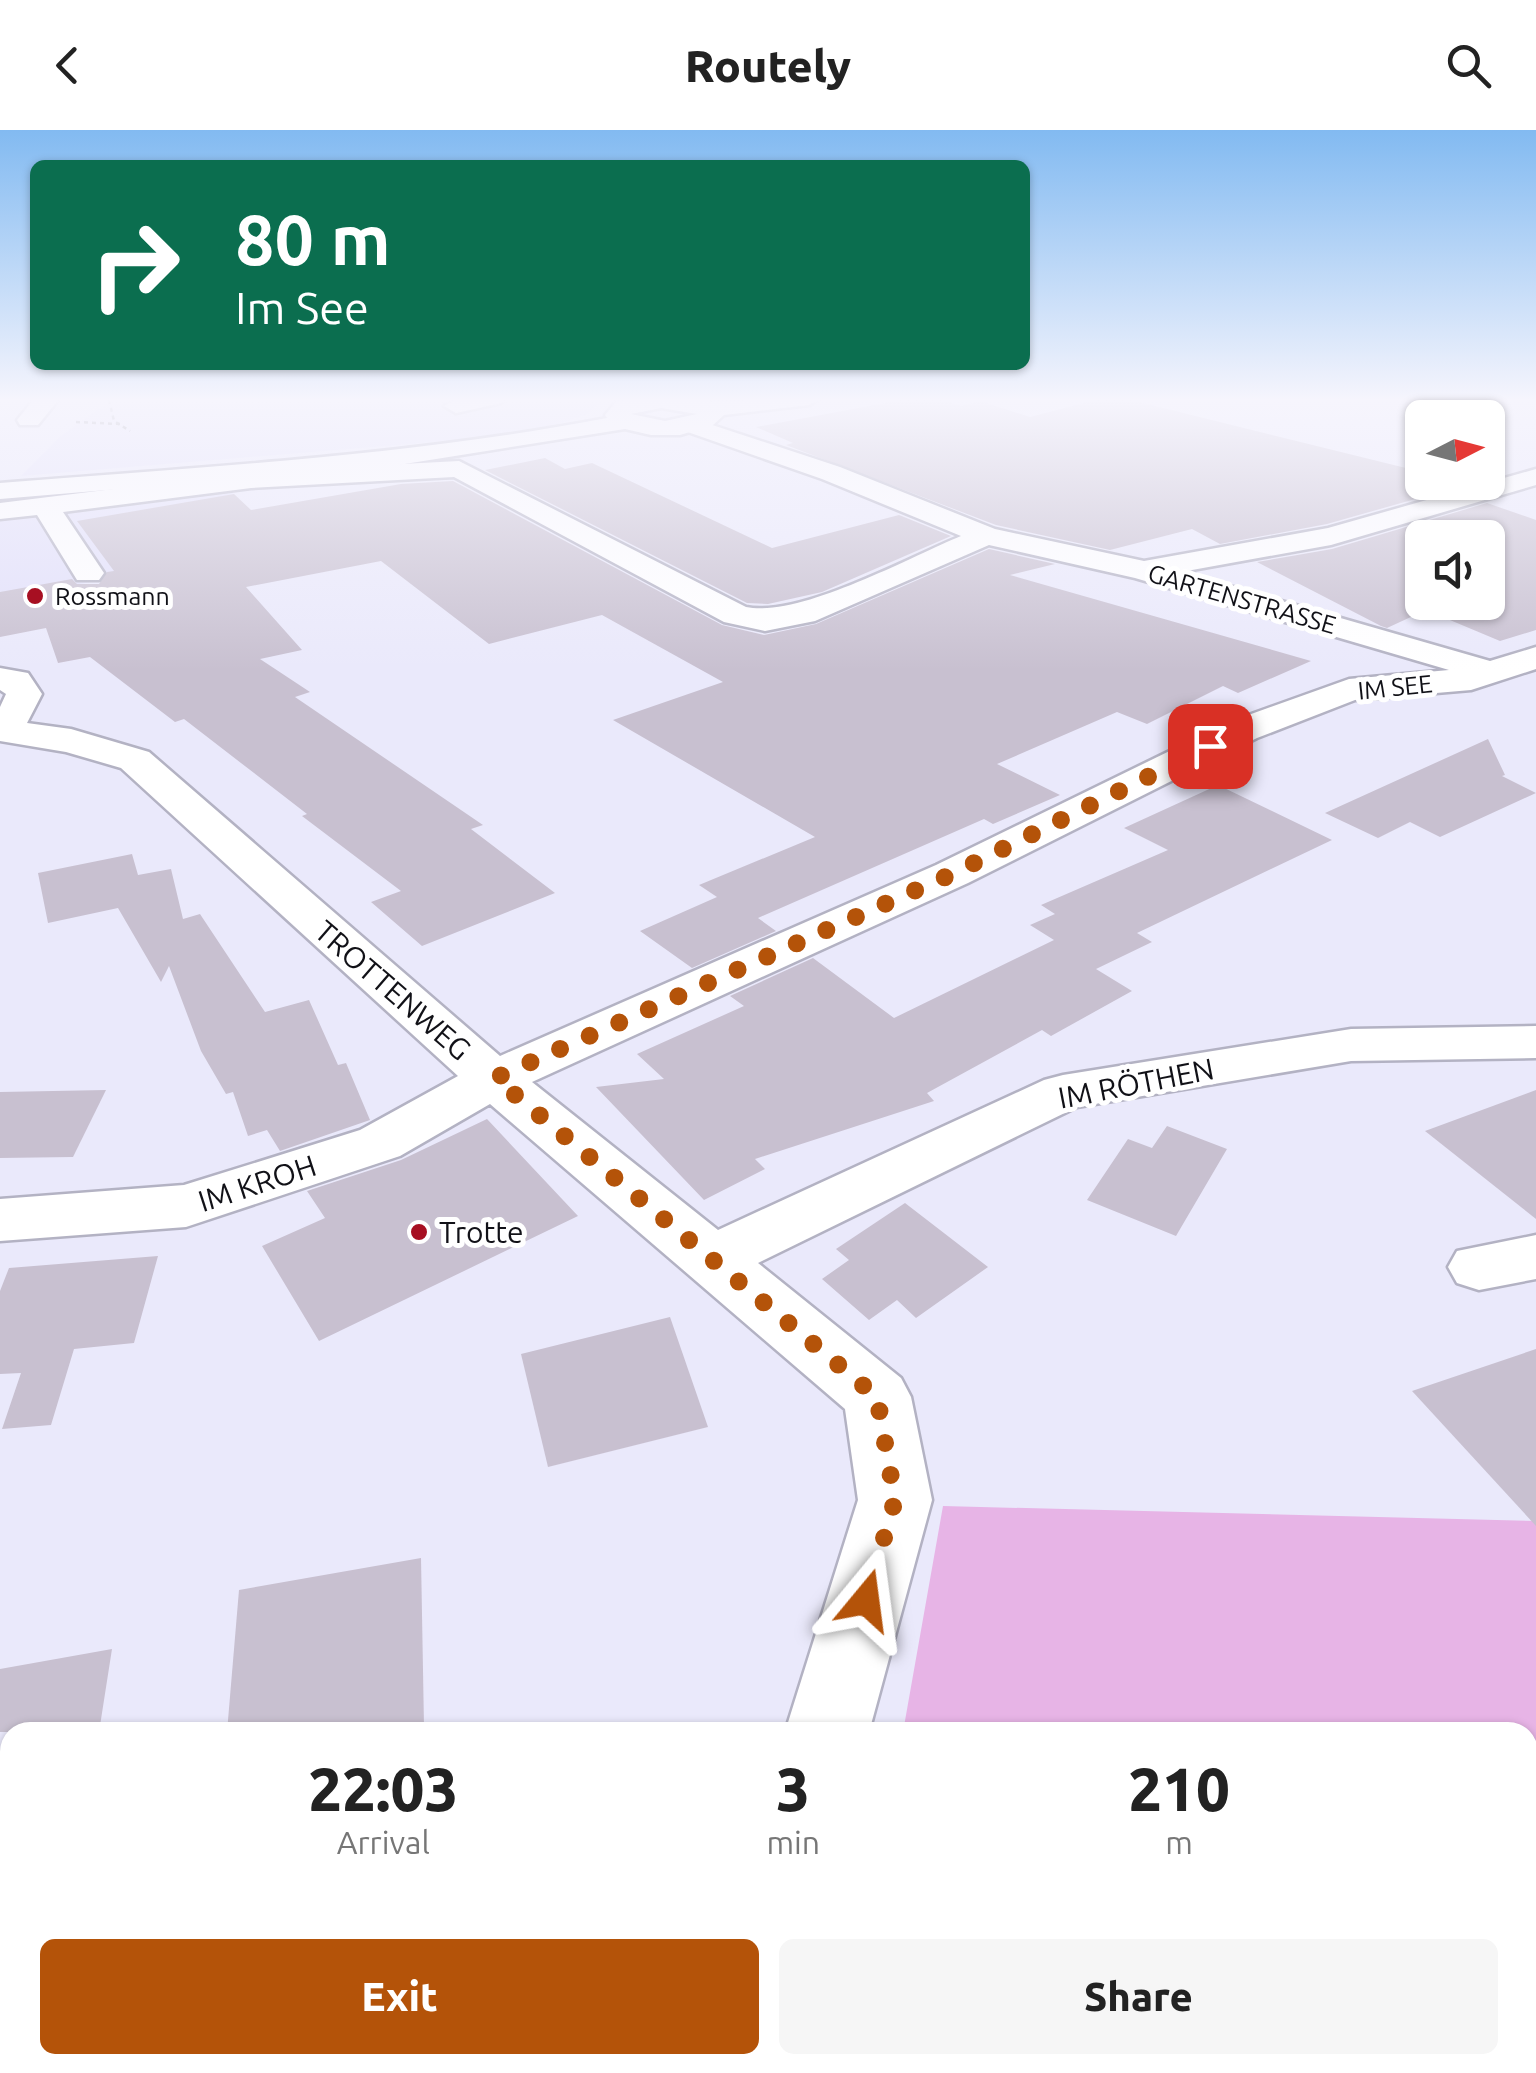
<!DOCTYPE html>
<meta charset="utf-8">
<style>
:root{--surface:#fff;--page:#f6f6f6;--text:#222;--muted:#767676;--accent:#b45309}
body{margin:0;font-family:Ubuntu,sans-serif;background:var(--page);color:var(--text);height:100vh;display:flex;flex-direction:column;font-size:38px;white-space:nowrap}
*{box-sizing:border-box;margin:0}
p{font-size:32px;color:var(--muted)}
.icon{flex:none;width:55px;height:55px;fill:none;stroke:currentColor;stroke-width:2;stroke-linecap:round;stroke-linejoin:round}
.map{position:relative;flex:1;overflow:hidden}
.panel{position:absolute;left:0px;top:1592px;width:1538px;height:352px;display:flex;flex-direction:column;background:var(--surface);border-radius:30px 30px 0 0;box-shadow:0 2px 8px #0004}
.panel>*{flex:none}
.hud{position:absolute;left:30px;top:30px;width:1000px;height:210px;border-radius:15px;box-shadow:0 2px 8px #0004;background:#0b6e4f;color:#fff;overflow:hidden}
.needle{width:65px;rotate:84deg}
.buttons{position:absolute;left:1405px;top:270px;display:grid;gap:20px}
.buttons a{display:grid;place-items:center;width:100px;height:100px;border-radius:15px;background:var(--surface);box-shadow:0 2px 8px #0004;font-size:50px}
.pin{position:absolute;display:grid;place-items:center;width:85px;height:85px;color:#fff;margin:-42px;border-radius:20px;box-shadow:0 5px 15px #0006}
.me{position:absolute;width:110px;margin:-55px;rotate:16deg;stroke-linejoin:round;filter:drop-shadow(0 0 8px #0008)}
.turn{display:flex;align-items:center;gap:35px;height:210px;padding:0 40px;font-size:45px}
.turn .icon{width:130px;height:130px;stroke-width:2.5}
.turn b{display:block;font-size:70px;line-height:85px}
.eta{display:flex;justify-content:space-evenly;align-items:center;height:170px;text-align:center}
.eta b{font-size:60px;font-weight:800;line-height:70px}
.action{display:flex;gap:20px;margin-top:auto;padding:20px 40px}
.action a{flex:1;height:115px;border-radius:15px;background:var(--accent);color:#fff;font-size:40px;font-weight:800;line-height:115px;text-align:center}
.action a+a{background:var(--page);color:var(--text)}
header{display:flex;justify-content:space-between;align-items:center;height:130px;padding:0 40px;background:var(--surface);font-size:45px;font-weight:800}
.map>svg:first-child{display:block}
</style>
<header><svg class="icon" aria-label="back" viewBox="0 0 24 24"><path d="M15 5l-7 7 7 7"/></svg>Routely<svg class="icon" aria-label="search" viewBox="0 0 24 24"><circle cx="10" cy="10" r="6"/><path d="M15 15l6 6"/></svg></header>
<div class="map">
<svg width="1536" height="1943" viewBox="0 0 1536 1943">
<rect width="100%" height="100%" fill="#eae9fb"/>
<!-- built -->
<g fill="#e2e0fa">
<path d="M114,268H605L588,284L547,298L494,307L21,346L61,306Z"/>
<path d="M226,357L284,412L282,415L75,455L0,507V386Z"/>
</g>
<!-- green -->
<path fill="#e7b4e6" d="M943,1376L1536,1391V1943H842L843,1935H1528V1602H903Z"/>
<!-- building -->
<g fill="#c8c0d0" fill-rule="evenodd">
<path d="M912,268L941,269L961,276L980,271L1030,287L1103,268H1123L1422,342V352H1443L1432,356L1447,360L1327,394L1220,414L1192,399L1110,420L996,395L786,315L793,313L756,297Z"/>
<path d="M545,328L565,339L592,333L772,418L899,385L951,406L822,462L768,474L747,473L485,340Z"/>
<path d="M453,351L722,495L764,505L816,494L989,419L1055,434L1010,445L1311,531L1238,563L1223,556L1147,594L1117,582L997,634L1060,665L993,694L984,689L758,788L776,801L692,838L640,801L717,767L699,755L815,707L613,590L723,552L602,485L489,514L381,431L246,457L302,520L260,529L310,562L295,567L483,695L471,699L555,763L422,816L371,772L401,761L302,686L307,684L184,589L175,592L90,527L58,533L46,498L0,507V462L72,449L77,454H99L107,442L114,441L77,391L234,364L251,380L401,354Z"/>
<path d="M1487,373L1536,390V500L1500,511L1426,480L1387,498L1381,496L1257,432L1332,419ZM1422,408H1488V472H1422Z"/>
<path d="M1488,609L1505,645L1502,646L1536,663L1440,707L1410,692L1378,708L1325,683Z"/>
<path d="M1218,655L1332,710L1137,803L1152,812L1096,839L1132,861L1051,906L1042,900L927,963L934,971L755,1029L765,1039L704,1070L596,957L664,949L637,924L744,876L730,866L813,828L894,888L1054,810L1030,795L1055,784L1041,775L1168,720L1124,698Z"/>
<path d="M132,724L138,745L171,739L183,789L200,784L265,882L309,870L338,935L346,933L370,990L280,1021L267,1000L248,1006L233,962L226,964L201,921L169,836L161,852L118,778L48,793L38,743Z"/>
<path d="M106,960L73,1027L0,1028V962Z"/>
<path d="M1536,960V1089L1425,1001Z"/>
<path d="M487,989L578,1086L319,1211L262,1116L325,1088L307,1061L401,1030Z"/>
<path d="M1167,996L1227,1019L1176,1106L1087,1070L1128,1009L1152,1018Z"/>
<path d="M905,1073L988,1137L916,1188L897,1170L869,1190L822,1149L849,1130L836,1119Z"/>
<path d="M158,1126L134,1213L74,1219L51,1295L2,1299L21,1243L0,1244V1161L9,1138Z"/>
<path d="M670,1187L708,1297L548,1337L521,1224Z"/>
<path d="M1536,1219V1396L1412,1261Z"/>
<path d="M421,1428L424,1597L394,1602H227L239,1460Z"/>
<path d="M112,1519L99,1602H0V1539Z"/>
</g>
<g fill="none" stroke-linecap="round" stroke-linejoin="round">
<defs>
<g id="minor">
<path d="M35,268H60L38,295H20L17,290Z"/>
<path d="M505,268L501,273L456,283L444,276L460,268Z"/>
<path d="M691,288L840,337L995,399L1144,431L1328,398L1536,339V355L1331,415L1181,442L1490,531L1536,517V539L1471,560L1355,570L1257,608L968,753L532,952L718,1100L1044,950L1063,945L1351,899L1536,896V928L1351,931L1077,977L758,1133L901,1248L911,1267L932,1370L869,1602H785L858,1370L845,1279L490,974L400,1026L186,1097L0,1111V1069L184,1055L360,1000L458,946L121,638L66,622L0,611V577L6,564L0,560V538L28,543L42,564L27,593L71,599L149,622L500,926L936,735L1229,592L1349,549L1449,540L1135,448L989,415L815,491L765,501L724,492L454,347L251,358L63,382L104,443L99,450H77L37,385L0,389V373L251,342L459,331L746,477C799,488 908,428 961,406L822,349L682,300L679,295Z"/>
<path d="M1536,1105V1149L1479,1160L1457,1153L1448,1137L1457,1121Z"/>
<path d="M687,1935H785L783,1943H685Z"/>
</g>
<path id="major" d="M635,268H704L711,272L821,268L809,275L724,285L713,295L680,305H651L625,299L392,336L0,369V353C203,337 407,326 607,288L605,285L616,272ZM661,278L697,284L665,291L631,284Z"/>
</defs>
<!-- minor casing -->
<use href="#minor" stroke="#b3b2c3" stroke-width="5"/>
<!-- major casing -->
<use href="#major" stroke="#b3b2c3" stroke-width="5"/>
<!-- path -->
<g stroke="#757580" stroke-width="2.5" stroke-dasharray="4 4" stroke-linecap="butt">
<path d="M109,270L114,291L130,301"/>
<path d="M76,292L120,294"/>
</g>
<!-- minor -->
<use href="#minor" fill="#fff" fill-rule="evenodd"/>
<!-- major -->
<use href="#major" fill="#fff" fill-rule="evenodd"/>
</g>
<!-- sky -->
<linearGradient id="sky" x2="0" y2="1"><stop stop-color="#82baf1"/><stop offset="0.5" stop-color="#f6f5fd"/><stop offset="1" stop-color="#f6f5fd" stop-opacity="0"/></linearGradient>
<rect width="1536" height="540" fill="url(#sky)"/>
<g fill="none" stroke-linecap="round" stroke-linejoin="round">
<!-- route -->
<path stroke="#b45309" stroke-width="18" stroke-dasharray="0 32.4" d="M866,1470L895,1370L877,1267L495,948L952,744L1210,616"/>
</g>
<!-- markers -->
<g fill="#a70f22" stroke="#fff" stroke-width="4">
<circle cx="35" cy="466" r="10"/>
<circle cx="419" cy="1102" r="10"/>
</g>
<g text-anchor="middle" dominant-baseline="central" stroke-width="10" stroke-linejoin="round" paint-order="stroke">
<!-- far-poi labels -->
<g font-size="25" fill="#111117" stroke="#fff" text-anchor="start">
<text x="55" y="466">Rossmann</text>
</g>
<!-- far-street labels -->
<g font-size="25" fill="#111117" stroke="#fff">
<text transform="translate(1242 469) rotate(16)">GARTENSTRASSE</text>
<text transform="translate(1395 557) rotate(-6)">IM SEE</text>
</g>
<!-- street labels -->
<g font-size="30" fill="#111117" stroke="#fff">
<text transform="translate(393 860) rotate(41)">TROTTENWEG</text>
<text transform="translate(1136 953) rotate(-11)">IM RÖTHEN</text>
<text transform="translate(257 1053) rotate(-18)">IM KROH</text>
</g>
<!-- poi labels -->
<g font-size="30" fill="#111117" stroke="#fff" text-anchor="start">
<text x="439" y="1102">Trotte</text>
</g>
</g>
</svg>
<div class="buttons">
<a><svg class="needle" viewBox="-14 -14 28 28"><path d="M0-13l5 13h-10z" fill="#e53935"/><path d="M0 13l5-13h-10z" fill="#767676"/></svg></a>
<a><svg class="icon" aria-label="sound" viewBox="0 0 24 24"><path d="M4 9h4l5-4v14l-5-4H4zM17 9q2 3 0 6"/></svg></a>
</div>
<div class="pin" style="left:1210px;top:616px;background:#d93025"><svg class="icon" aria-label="arrive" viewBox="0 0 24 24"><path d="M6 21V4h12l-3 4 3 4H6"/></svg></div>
<svg class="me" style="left:866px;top:1470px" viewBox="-20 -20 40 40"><path d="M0-17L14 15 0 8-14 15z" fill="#b45309" stroke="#fff" stroke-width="4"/></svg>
<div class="hud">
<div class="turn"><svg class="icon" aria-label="right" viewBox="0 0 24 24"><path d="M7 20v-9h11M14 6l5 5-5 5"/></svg><div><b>80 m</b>Im See</div></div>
</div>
<section class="panel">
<div class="eta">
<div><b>22:03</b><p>Arrival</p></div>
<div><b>3</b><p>min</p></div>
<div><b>210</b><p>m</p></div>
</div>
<div class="action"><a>Exit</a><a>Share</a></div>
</section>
</div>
